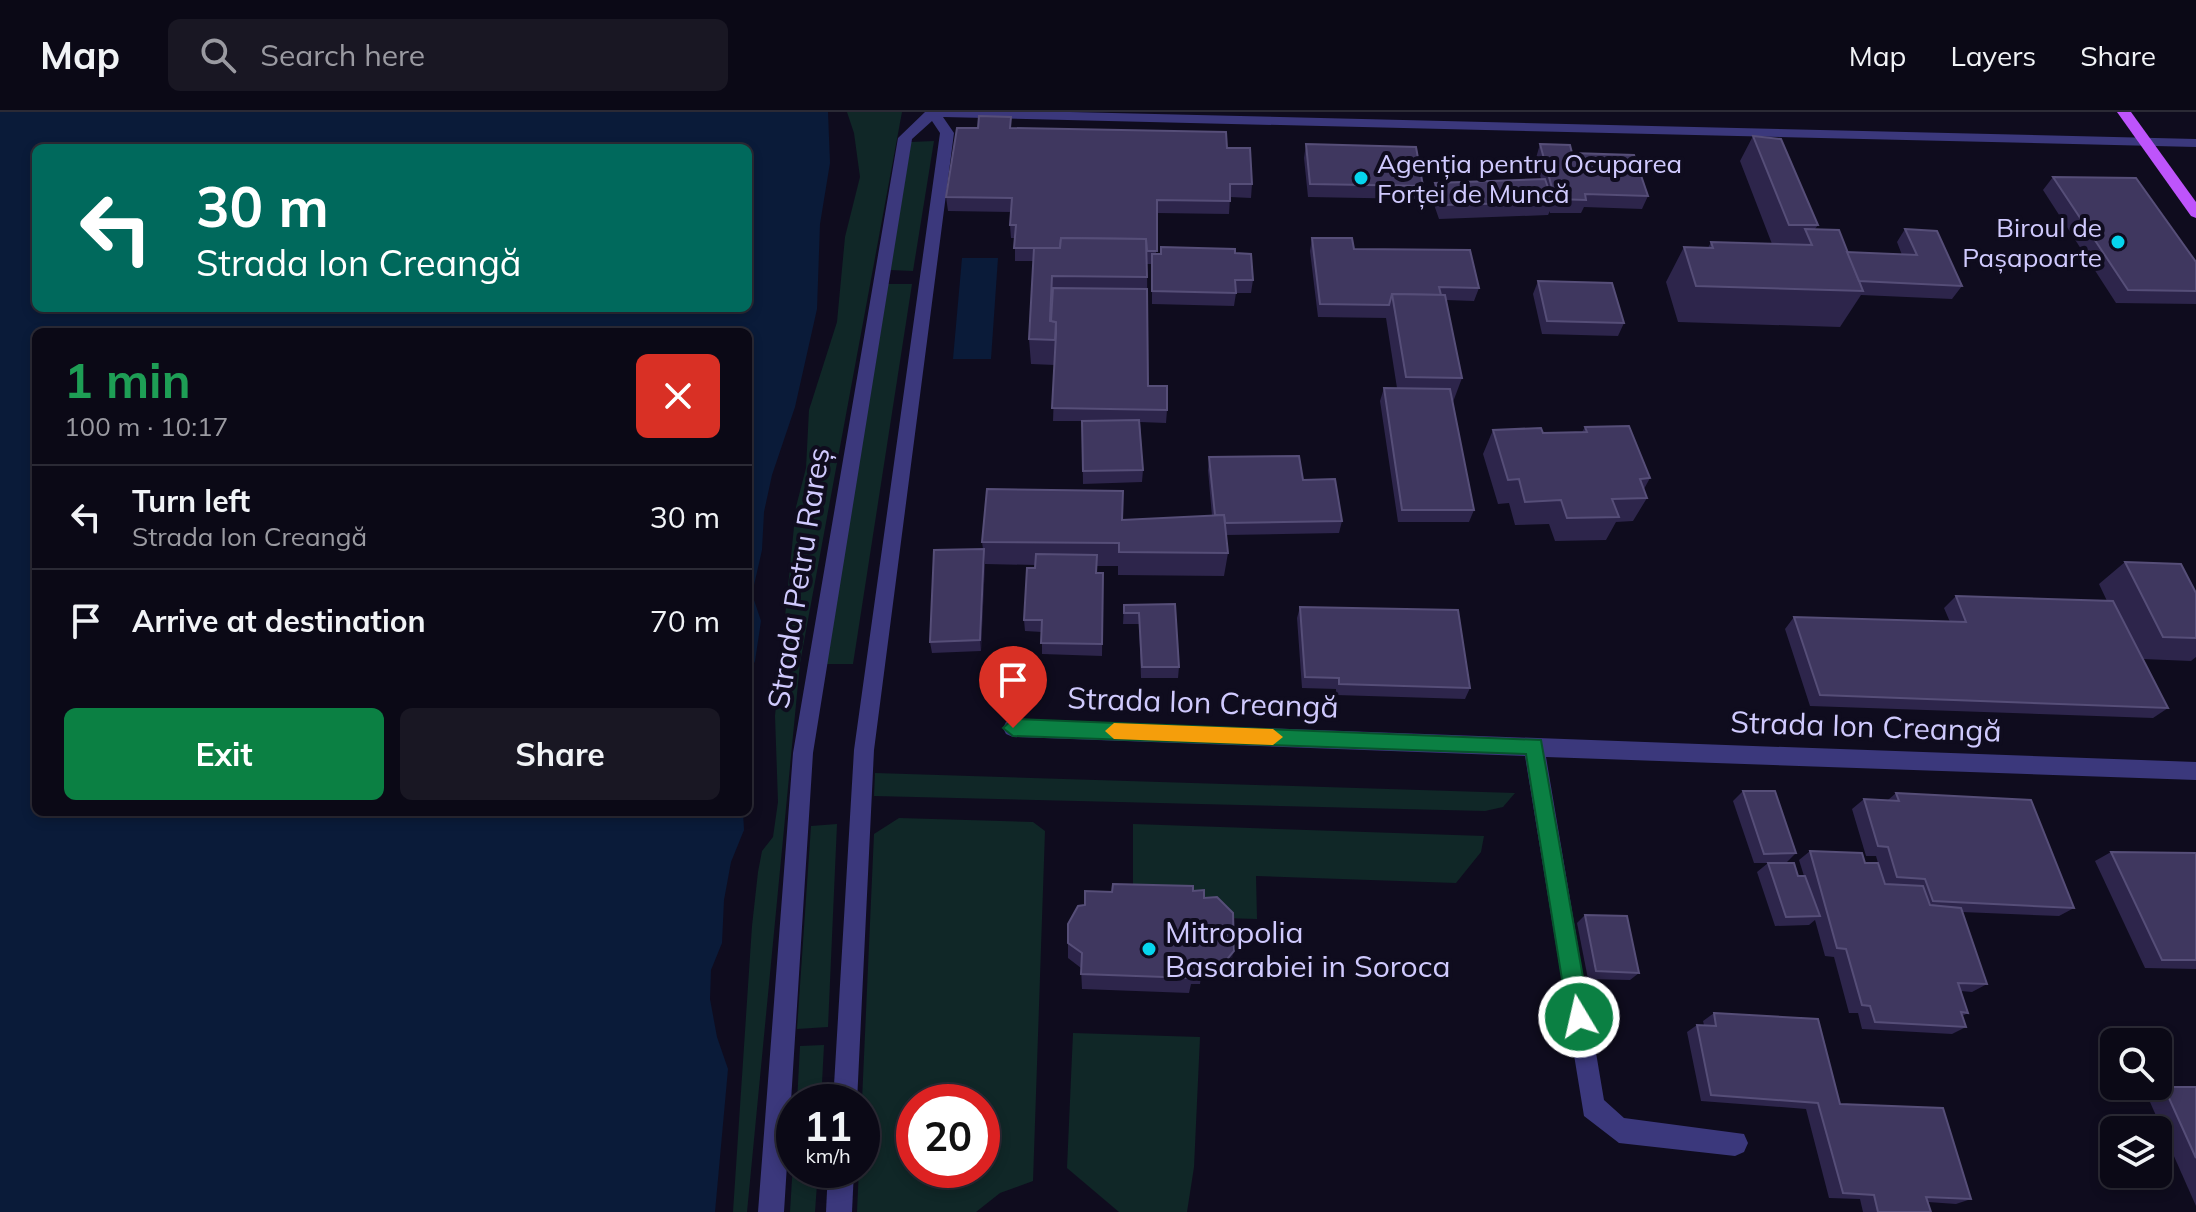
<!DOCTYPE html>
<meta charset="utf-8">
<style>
:root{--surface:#0b0916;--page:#191723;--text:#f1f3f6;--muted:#9a9aa1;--line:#2b2a35;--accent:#0b8043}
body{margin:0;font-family:Mulish,sans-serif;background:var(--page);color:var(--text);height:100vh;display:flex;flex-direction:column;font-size:30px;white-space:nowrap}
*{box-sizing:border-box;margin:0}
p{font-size:26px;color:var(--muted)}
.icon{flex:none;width:44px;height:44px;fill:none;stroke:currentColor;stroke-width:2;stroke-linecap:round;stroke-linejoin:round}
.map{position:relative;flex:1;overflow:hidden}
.side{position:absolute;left:32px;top:216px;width:720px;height:488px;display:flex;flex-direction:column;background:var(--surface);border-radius:12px;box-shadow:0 4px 12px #0003,0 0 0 2px var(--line)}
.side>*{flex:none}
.banner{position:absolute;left:32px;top:32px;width:720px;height:168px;border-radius:12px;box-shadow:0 4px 12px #0003,0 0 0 2px var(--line);background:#00695c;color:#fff;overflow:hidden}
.fabs{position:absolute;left:2100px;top:916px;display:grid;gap:16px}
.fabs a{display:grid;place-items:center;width:72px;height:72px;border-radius:12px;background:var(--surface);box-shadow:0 4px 12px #0003,0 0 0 2px var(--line);font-size:40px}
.speed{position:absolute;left:776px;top:972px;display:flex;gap:16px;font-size:40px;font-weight:700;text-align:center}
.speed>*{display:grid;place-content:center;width:104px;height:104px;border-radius:50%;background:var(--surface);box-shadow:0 4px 12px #0003,0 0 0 2px var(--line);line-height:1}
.speed small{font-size:20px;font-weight:400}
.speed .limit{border:12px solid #d22;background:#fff;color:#111}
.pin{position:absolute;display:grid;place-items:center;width:68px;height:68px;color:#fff;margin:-82px -34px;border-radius:50% 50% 50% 0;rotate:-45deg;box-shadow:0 0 8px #0007}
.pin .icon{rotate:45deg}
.me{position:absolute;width:88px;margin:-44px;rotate:351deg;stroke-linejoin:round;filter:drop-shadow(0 0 6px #0008)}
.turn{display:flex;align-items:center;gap:28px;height:168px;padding:0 32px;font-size:36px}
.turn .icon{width:104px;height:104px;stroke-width:2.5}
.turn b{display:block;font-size:56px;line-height:68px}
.round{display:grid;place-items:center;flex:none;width:84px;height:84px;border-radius:12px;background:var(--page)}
.head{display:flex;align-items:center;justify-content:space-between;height:136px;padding:0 32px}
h1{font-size:48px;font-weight:700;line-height:60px;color:#1e9e55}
.action{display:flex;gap:16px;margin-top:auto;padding:16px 32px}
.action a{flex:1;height:92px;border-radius:12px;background:var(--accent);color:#fff;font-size:32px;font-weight:700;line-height:92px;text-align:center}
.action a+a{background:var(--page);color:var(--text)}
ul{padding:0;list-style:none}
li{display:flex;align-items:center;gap:24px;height:104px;padding:0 32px;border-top:2px solid var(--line)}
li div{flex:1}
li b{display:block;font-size:30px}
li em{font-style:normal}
header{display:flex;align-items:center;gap:48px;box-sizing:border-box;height:112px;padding:0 40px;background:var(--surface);border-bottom:2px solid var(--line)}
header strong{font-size:38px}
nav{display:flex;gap:44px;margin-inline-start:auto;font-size:28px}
.search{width:560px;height:72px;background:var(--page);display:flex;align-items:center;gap:20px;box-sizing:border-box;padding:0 28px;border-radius:12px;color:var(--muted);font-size:30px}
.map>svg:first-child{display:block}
</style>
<header>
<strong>Map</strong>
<div class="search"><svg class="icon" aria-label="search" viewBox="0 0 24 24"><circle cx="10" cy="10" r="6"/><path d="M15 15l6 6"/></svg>Search here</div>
<nav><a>Map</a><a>Layers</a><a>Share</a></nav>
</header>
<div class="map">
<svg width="2196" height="1100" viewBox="0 0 2196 1100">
<rect width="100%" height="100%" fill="#0f0c1e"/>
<!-- green -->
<g fill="#102727" fill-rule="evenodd">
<path d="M847,0H902L800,551L747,1100H733L752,814L758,760L762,739L773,725L778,690L775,604L796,395L806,356L809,298L837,210L845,125L860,65L854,21Z"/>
<path d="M934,29L913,159L890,158L911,30Z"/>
<path d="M888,172H912L853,552H825Z"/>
<path d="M875,661L1515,681L1503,695L1485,699L874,684Z"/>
<path d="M899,706L1033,710L1045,719L1033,1069L1000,1081L976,1100H857L874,722ZM914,990H982V1058H914Z"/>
<path d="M837,712L828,915L797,917L811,714Z"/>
<path d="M1133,712L1484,724L1481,740L1456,771L1256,764L1257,807L1224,806L1133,777Z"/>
<path d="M1073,921L1200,925L1194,1055L1187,1100H1119L1067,1056Z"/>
<path d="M824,933L821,990H797L800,934Z"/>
<path d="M794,1034V1058H818L815,1100H790Z"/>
</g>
<!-- water -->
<g fill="#0a1b39" fill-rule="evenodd">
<path d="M0,0H828L830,51L820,112L817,197L795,295L772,363L764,400L762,438L752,482L761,509L755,549L748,566V220H36V700H743L744,718L731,750L724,788L722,831L711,858L710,887L717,925L728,957L715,1100H0ZM36,36H748V196H36Z"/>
<path d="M962,146H998L991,247H953Z"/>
</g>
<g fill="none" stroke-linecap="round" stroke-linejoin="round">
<!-- minor -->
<g fill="#3b387c" fill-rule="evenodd">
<path d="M925,0H1070L2196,27V35L943,5L954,21L874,638L857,990H833L854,638L940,21L932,9L912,27L813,641L784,1100H758L793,641L898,26Z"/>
<path d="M1013,607L2196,650V668L1546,645L1604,988L1624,1006L1744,1022L1748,1031L1744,1040L1735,1044L1619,1031L1584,1004L1525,644L1013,625L1006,622L1003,616L1006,610Z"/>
<path d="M828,1058H854L852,1100H826Z"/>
</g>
<!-- major -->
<path fill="#be54fb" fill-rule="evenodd" d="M2117,0H2131L2196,90V106L2191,104Z"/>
</g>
<!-- wall -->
<g fill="#2d254b">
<path d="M1012,16L1227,36L1252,72L1251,86L1230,85L1229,102L1157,101L1156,142L1235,141L1253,168L1251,181H1236L1234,194L1152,192V152H1147L1148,274L1167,298L1166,311L1140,310L1143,358L1142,370L1083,372L1082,309H1053L1055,253L1031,252L1029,227L1033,149H1015V126H1011L1010,113L1011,100L948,99L946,85Z"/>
<path d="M1753,24L1818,113L1815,117L1847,140L1902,143L1897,130L1905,117L1962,174L1952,187L1861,183L1840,215L1678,210L1666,170L1684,135L1708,136L1711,130L1772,132L1740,49Z"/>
<path d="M1306,32L1423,74L1419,87L1308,85L1304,46Z"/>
<path d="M1540,32L1572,41L1648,84L1642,97L1584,95L1581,101H1550V99L1548,103L1439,107L1431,84L1435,71L1541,67L1536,46Z"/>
<path d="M2053,65L2196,150V192L2116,191L2043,78Z"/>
<path d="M1312,126L1354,137L1479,176L1474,189L1446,188L1462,266L1453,290L1474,398L1469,410H1398L1380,289L1384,276H1397L1386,206L1318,205L1310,139Z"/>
<path d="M1538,169L1624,211L1618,224L1542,222L1533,182Z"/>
<path d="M1585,315L1650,366L1644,377L1647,386L1633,409L1616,410L1606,428L1555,429L1549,412L1515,413L1509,391L1498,392L1483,342L1493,318L1543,321L1582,320Z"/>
<path d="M1209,345L1303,368L1342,409L1339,421L1226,423L1228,441L1224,464L1118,463V454H1097L1096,461H1103L1102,544L1042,542V520L1025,519L1024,508L1035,453L985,452V451L981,539L932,541L930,530L983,437L982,430L1122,408L1212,404L1208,358Z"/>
<path d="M2125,450L2196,481V545L2191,549L2143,547L2168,596L2153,606L1810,594L1785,517L1794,505L1950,510L1944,496L1956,484L2107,489L2099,472Z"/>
<path d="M1175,492L1179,555L1178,566H1141L1139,512H1123L1124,493Z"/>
<path d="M1300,495L1470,576L1465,587L1336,583V577L1302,576L1297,506Z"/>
<path d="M1743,679L1796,741L1786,751H1754L1733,689Z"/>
<path d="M1896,681L2074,796L2059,804L1962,800L1987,872L1972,880L1961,879L1968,901L1962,904L1966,915L1952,922L1862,917L1858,901H1849L1834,845L1825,844L1815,808L1809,813L1775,814L1757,760L1768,751L1798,764H1804L1799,748L1810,739L1865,751H1878L1876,744H1866L1852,697L1864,687L1888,688Z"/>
<path d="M2111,740L2196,741V857L2145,856L2095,749Z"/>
<path d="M1193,779L1204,786L1230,855L1220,866L1201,865L1200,872H1191L1189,881L1082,877L1081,856L1068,846V831L1085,793L1112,780Z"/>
<path d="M1585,803L1639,861L1630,868L1588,867L1577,811Z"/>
<path d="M1714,901L1840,992L1971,1087L1956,1092L1928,1090L1931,1100H1863L1860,1087L1829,1086L1806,997L1701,989L1687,920L1697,913H1704L1703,909Z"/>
<path d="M2164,975H2196V1094L2146,981Z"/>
</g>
<!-- shaded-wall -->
<g fill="#1a1431">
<path d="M984,439L985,451L981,539L980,528Z"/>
<path d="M1234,839L1230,855L1220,866L1224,851Z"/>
</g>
<!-- building -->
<g fill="#3f375f" stroke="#564e78" stroke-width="2">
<path d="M979,4L1011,5L1010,16L1226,20L1227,36H1250L1252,72H1230V89L1157,88V139H1147L1146,127L1061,126L1060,136H1014L1016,113H1010L1012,86L946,85L957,16H978Z"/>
<path d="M1753,24L1781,27L1818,113H1789Z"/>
<path d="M1306,32L1416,35L1423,74L1310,72Z"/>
<path d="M1540,32L1570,33L1572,41L1634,43L1648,84L1585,82L1586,88L1555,87Z"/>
<path d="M2053,65L2136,66L2196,150V179L2128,178Z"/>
<path d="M1545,67L1553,90L1443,93L1435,71Z"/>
<path d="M1805,117L1839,118L1863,179L1696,174L1684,135L1713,136L1711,130L1812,133Z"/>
<path d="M1905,117L1937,119L1962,174L1859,169L1847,140L1917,143Z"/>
<path d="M1061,126L1146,127L1147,165L1052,164L1050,209L1056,210L1055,228L1029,227L1034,136H1060Z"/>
<path d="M1312,126H1352L1354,137L1470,138L1479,176L1439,175L1441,183L1392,182L1389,193L1320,192Z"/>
<path d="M1161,135L1235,137V141L1251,142L1253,168H1235L1236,181L1152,179V142H1161Z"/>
<path d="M1538,169L1612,171L1624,211L1547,209Z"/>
<path d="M1053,176L1147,177L1148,274H1167V298L1052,296L1056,222V210L1051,209Z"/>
<path d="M1392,182L1445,183L1462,266L1406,265Z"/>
<path d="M1384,276L1450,277L1474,398H1402Z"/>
<path d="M1139,308L1143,358L1083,359L1082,309Z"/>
<path d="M1629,314L1650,366L1640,367L1647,386L1612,387L1619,405L1567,406L1561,388L1525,390L1519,367L1508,368L1493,318L1541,316L1543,321L1587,320L1585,315Z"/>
<path d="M1299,344L1303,368L1335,367L1342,409L1225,411L1224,403H1215L1209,345Z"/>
<path d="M987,377L1123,379L1122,408L1224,403L1228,441L1119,440V431L982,430Z"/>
<path d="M984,437L980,528L930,530L934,438Z"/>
<path d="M1036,442L1097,443L1096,461H1103L1102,532L1041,531L1042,508H1024L1027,456H1035Z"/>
<path d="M2125,450L2181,452L2196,481V526L2163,525Z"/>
<path d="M1956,484L2113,489L2168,596L1820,583L1794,505L1966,510Z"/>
<path d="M1175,492L1179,555H1142L1139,501H1124V493Z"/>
<path d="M1300,495L1458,498L1470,576L1339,572V566L1305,565Z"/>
<path d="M1743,679H1775L1796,741L1764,742Z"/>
<path d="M1896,681L2031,688L2074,796L1933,789L1925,767L1897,765L1888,735L1878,734L1864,687L1899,689Z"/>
<path d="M1810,739L1862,741L1865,751H1878L1885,772L1923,774L1930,793L1961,796L1987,872L1958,871L1968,901L1961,900L1966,915L1875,910L1870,894L1862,893L1846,837L1837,836Z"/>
<path d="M2111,740L2196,741V848H2162Z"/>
<path d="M1768,751H1794L1798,764H1805L1820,804L1786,805Z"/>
<path d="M1113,772L1193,774V779L1204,778V786L1217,785L1233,801L1234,839L1224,851L1203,850V857H1192V866L1081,862L1082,841L1068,831V812L1078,794L1085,793V779L1112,780Z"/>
<path d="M1585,803L1627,804L1639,861L1596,859Z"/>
<path d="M1714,901L1818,907L1840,992L1943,996L1971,1087L1926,1085L1931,1100H1878L1874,1083L1843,1081L1818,991L1711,983L1697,913L1716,914Z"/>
<path d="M2164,975H2196V1046Z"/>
</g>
<!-- route -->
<path fill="#0b8043" stroke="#07532c" stroke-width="2" d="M1013,607L1541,628L1590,905L1587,912L1579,916L1572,912L1568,905L1526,642L1013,624L1003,616Z"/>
<!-- slow -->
<path fill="#f59e0b" d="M1114,611L1273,617L1283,625L1273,633L1114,627L1105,619Z"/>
<!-- markers -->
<g fill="#06d5ee" stroke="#0f0c1e" stroke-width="3">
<circle cx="1361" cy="66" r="8"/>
<circle cx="2118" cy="130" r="8"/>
<circle cx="1149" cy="837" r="8"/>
</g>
<g text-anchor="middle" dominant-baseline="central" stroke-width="8" stroke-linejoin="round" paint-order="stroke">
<!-- far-poi labels -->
<g font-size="26" fill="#d0cafe" stroke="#0f0c1e" text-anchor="start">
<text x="1377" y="51">Agenția pentru Ocuparea<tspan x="1377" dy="30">Forței de Muncă</tspan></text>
<text x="2102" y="115" text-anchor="end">Biroul de<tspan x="2102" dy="30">Pașapoarte</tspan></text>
</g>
<!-- street labels -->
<g font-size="30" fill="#d0cafe" stroke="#0f0c1e">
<text transform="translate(798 466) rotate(-81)">Strada Petru Rareș</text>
<text transform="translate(1203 590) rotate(2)">Strada Ion Creangă</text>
<text transform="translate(1866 614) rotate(2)">Strada Ion Creangă</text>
</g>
<!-- poi labels -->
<g font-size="30" fill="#d0cafe" stroke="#0f0c1e" text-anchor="start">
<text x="1165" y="820">Mitropolia<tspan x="1165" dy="34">Basarabiei in Soroca</tspan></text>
</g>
</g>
</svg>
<div class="fabs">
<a><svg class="icon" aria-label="search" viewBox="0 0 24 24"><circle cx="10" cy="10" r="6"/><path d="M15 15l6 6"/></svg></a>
<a><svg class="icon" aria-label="layers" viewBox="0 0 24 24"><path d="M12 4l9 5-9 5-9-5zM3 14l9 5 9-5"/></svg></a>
</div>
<div class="speed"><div>11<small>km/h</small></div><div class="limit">20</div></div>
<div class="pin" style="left:1013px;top:616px;background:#d93025"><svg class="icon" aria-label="arrive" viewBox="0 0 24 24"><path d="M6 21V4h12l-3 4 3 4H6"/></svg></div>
<svg class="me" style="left:1579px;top:905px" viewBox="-20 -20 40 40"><circle r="17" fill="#0b8043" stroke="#fff" stroke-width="3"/><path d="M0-11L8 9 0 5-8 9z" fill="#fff"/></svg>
<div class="banner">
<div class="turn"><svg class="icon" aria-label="left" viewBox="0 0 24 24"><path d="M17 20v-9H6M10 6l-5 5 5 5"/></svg><div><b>30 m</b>Strada Ion Creangă</div></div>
</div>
<section class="side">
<div class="head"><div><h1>1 min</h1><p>100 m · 10:17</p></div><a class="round" style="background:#d93025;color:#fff"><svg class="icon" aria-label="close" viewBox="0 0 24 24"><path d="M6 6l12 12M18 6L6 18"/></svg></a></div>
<ul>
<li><svg class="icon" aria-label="left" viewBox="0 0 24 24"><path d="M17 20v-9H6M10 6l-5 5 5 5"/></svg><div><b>Turn left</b><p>Strada Ion Creangă</p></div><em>30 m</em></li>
<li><svg class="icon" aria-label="arrive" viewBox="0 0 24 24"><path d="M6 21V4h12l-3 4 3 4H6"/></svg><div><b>Arrive at destination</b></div><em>70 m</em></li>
</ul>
<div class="action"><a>Exit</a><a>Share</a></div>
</section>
</div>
